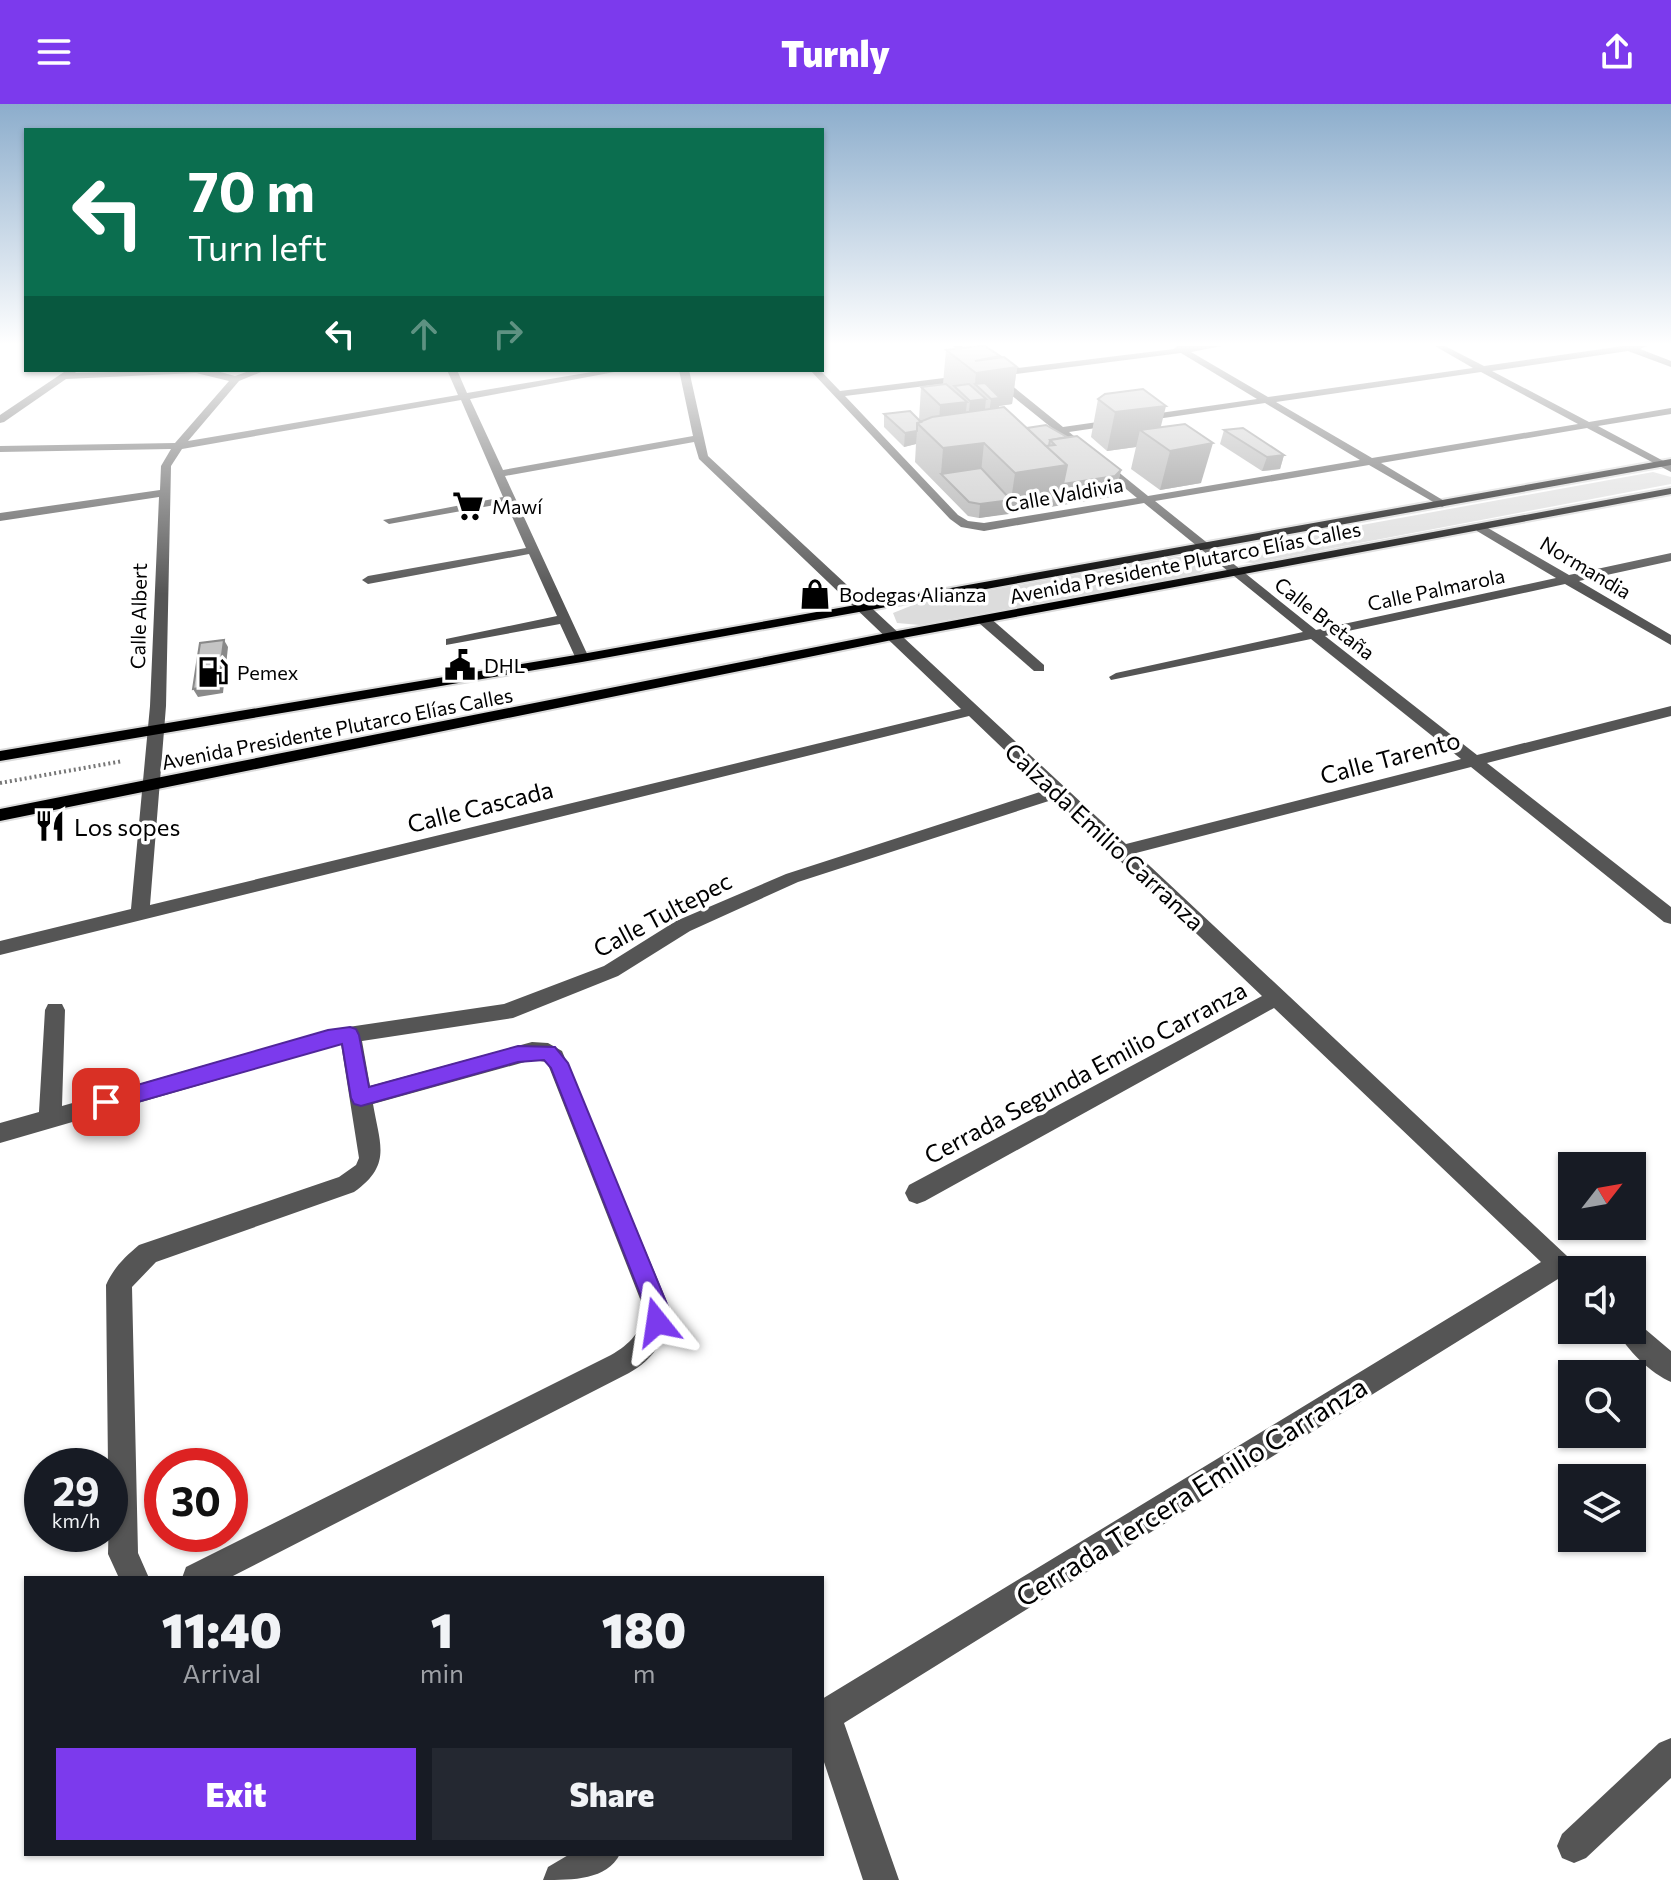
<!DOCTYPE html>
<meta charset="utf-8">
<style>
:root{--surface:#171b24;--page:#242831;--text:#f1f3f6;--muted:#9ea1a6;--accent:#7c3aed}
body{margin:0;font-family:Commissioner,sans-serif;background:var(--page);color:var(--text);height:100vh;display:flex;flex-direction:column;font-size:30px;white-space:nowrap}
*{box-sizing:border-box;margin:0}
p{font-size:26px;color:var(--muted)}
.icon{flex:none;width:44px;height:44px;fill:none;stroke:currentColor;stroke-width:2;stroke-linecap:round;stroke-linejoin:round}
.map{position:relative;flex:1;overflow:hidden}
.panel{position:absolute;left:24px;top:1472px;width:800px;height:280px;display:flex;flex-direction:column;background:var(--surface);border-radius:0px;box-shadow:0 2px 6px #0004}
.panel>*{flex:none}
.banner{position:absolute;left:24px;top:24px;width:800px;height:244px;border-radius:0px;box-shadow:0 2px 6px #0004;background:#0b6e4f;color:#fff;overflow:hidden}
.needle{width:52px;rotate:59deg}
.controls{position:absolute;left:1558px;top:1048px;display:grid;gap:16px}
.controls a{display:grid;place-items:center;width:88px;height:88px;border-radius:0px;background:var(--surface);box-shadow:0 2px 6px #0004;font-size:40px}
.speed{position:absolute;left:24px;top:1344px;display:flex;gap:16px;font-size:40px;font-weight:700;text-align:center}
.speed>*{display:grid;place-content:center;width:104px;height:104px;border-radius:50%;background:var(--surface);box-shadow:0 2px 6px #0004;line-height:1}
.speed small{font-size:20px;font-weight:400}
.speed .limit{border:12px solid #d22;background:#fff;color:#111}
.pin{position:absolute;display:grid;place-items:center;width:68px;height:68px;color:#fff;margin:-34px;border-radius:16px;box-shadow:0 4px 12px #0006}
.me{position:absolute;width:88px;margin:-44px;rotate:345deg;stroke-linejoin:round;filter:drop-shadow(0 0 6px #0008)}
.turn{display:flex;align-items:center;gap:28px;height:168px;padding:0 32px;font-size:36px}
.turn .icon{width:104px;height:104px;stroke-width:2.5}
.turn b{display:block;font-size:56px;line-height:68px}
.lanes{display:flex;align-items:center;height:76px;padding:0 32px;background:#0003;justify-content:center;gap:40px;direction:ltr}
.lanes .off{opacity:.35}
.eta{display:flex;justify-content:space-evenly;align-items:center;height:136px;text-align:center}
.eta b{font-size:48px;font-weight:800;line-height:56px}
.action{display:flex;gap:16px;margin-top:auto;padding:16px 32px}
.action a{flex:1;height:92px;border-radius:0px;background:var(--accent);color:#fff;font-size:32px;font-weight:800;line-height:92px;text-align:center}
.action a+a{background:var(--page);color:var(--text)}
header{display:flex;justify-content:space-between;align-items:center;height:104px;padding:0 32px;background:var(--accent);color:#fff;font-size:36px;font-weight:800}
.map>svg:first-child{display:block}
</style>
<header><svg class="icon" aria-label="menu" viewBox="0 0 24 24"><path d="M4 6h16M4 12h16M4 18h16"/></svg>Turnly<svg class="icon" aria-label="share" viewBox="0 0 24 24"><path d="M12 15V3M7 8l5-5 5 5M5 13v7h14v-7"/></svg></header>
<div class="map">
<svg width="1671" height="1776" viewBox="0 0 1671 1776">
<rect width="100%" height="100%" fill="#fff"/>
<!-- green -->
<g fill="#dcdcdc">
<path d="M1653,368L1671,373V380L1254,459L1241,458L1231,448L1235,444Z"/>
<path d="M1176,453H1193L1208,464L1200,469L1172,475L920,521L897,519L893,509L918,499Z"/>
</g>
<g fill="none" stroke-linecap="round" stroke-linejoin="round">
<defs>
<g id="major">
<path d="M1671,355V361L582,558L0,657V647L582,550Z"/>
<path d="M1671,384V390L892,536L0,717V705L892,528Z"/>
</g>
</defs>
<!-- major casing -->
<use href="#major" stroke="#dbdbdb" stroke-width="4"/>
<!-- path -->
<path stroke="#777" stroke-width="4" stroke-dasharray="2 3" stroke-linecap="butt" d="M0,679L123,657"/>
<!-- minor -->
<g fill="#555" fill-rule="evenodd">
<path d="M953,242H962L994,267L1174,245L1177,242H1222L1191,248L1268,293L1473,264L1435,242H1445L1484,262L1623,242H1647L1640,245L1671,257V263L1628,247L1492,267L1589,318L1671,304V310L1598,322L1671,361V368L1587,324L1381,359L1446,398L1448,400L1442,403L1369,361L1155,397L1316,526L1556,474L1477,427L1475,424L1481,420L1569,471L1671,449V457L1579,477L1671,531V541L1565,480L1325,532L1477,651L1671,602V612L1487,659L1671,803V820L1664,818L1471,663L1136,749L1582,1166H1572V1183L1558,1175L844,1619L899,1776H863L822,1652V1595L1541,1158L1274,904L925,1097L917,1100L909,1097L905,1089L909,1081L1262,892L1055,695L798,778L690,827L618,872L513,914L362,937L370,982L532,938L548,939L562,947L670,1205C668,1234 654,1255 629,1269L229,1474H182L186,1463L611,1251C630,1240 642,1228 644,1205L547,958L532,956L373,1000C380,1041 392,1061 354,1088L156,1158L132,1183L138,1449L149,1474H119L108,1450L110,1362H108L106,1181C114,1163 125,1153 139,1141L339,1073L356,1061L359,1054L341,940L0,1039V1019L39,1008L45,906L48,900H62L65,906L62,1002L328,926L504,900L604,862L676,817L786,770L1046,686L969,612L0,851V837L131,805L150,602L159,393L0,417V409L160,386L161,362L171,345L0,348V342L175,339L229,277L196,269L66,275L4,318L0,319V311L67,266H78L75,269L213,266L235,272L252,266H266L239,277L188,337L458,291L447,266H457L467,289L604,266H625L470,295L503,366L693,332L679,266H689L708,352L1126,740L1461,655L1311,535L1111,576L1109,573L1116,569L1303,528L1144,399L984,427L961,423L950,415L810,266H820L840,287L984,269ZM1181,249L1257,295L1063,323L1000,272ZM1481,268L1578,320L1372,354L1276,298ZM990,274L1052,324L1050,329H1058L1137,394L984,419L968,417L958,411L845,292ZM461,296L503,393L383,416L389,420L506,399L526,444L368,472L362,476L368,480L529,450L557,512L446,535V541L560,520L577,557H587L589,554L505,372L694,338L699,355L961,605L150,801L166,602L171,362L182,345ZM1265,299L1360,356L1148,392L1069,328Z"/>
<path d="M979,513H989L1044,561V567H1034L979,519Z"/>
<path d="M1632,1214L1671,1247V1278C1652,1270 1625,1245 1617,1226H1632Z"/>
<path d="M1671,1634V1674L1586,1754L1574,1759L1562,1754L1557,1742L1562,1730L1659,1639Z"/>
<path d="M570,1750H620C607,1776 573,1776 543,1776L548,1763Z"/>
</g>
<!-- major -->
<use href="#major" fill="#000" fill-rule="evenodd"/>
</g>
<!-- wall -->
<g fill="#a9a9a9">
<path d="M946,246L1000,252V254L1017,263L1012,300L999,302V304L1027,324L1121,366L1116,387L1110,393L979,414L968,412L915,358L916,340L904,343L884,323V310L919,316L921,283L943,280Z"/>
<path d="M1098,295L1161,323L1201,379L1160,386L1131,365L1136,343L1107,347L1091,333Z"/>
<path d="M1224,326L1284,351L1280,365L1262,367L1220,340Z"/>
</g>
<!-- shaded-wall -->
<g fill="#898989">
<path d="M1000,252L999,266L1017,263L1012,300L999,302L995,331L986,333L991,295L975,280L973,297L986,295L982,332L966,335L970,297H973L976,269L975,257Z"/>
<path d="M967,298L963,336L938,340L940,301Z"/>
<path d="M1166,302L1157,338L1140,326L1136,343L1107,347L1115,308Z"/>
<path d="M917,327L916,340L904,343L905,329Z"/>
<path d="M984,339L980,378L941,370L943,344Z"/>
<path d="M1213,339L1201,379L1160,386L1170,347Z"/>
<path d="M1284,351L1280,365L1262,367L1267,353Z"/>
<path d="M1067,361L1121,366L1116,387L1110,393L1009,410L1015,369Z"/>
<path d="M1011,396L1009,410L979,414L980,400Z"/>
<path d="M224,536L228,543L223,589L198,593L193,585Z"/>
</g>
<!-- building -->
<g fill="#c4c4c4" stroke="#898989" stroke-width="2">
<path d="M979,242H985L1000,252L975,257L1004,253L1017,263L976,269L946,246Z"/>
<path d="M985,279L1000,294L991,295L975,280Z"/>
<path d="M946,280L967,298L940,301L921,283Z"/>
<path d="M969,280L986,295L970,297L954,282Z"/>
<path d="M1143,285L1166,302L1115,308L1098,295L1105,290Z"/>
<path d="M1004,303L1067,361L1015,369L984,339L943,344L917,319L932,313Z"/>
<path d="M910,307L921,318L917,319V327L905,329L884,310Z"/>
<path d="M1185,320L1213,339L1170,347L1140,326Z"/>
<path d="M1046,321L1067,333L1050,336L1049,342H1046L1027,324Z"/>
<path d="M1243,324L1284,351L1267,353L1224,326Z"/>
<path d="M1077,332L1121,366L1115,372L1063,380L1067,361L1046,342L1055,341L1050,336Z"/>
<path d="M981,364L1011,396L980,400L969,398L941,370Z"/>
<path d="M224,536L218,581L193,585L200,539Z"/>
</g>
<!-- sky -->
<linearGradient id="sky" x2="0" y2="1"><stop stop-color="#8cadcc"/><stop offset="0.49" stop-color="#fff"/><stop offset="1" stop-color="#fff" stop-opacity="0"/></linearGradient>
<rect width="1671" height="490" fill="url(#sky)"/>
<!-- route -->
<path fill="#7c3aed" stroke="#51269a" stroke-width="2" d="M350,923L356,925L359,931L369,983L518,942L555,943L568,959L669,1205L665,1227L657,1230L649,1227L646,1205L551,964L544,956L518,958L361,1002L354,1000L351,994L342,940L106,1007L99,1004L96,998L99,992L106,990L328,926Z"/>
<!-- icons -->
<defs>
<symbol id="supermarket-bare" viewBox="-9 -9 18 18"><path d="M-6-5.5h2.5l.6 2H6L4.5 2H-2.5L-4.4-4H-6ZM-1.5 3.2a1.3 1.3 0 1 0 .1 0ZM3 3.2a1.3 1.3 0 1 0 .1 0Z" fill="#000" stroke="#fff" stroke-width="2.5" paint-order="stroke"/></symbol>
<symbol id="shop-bare" viewBox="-9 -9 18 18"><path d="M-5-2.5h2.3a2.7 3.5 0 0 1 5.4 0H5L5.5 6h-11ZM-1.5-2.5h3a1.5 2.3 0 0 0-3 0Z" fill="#000" stroke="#fff" stroke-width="2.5" paint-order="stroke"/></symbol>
<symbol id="civic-bare" viewBox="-9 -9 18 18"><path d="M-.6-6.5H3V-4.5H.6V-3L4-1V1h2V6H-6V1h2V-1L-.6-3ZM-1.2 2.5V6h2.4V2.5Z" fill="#000" stroke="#fff" stroke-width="2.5" paint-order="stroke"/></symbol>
<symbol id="fuel-bare" viewBox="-9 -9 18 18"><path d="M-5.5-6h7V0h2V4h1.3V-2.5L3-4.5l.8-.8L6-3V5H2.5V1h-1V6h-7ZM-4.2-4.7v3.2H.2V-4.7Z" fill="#000" stroke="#fff" stroke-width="2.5" paint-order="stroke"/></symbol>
<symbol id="restaurant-bare" viewBox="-9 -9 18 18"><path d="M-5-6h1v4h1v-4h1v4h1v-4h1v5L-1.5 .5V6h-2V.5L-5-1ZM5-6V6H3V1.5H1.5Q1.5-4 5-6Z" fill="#000" stroke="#fff" stroke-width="2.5" paint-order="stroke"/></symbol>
</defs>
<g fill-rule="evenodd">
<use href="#supermarket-bare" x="446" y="380" width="44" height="44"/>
<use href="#shop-bare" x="793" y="468" width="44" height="44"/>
<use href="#civic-bare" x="438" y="539" width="44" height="44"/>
<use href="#fuel-bare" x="191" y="546" width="44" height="44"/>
<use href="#restaurant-bare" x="28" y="700" width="44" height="44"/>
</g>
<g text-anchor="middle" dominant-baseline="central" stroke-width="7" stroke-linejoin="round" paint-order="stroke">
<!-- far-street labels -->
<g font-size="20" fill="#000" stroke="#fff">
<text transform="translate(1064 390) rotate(-10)">Calle Valdivia</text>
<text transform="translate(1185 458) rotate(-11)">Avenida Presidente Plutarco Elías Calles</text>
<text transform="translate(1586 463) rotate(31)">Normandia</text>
<text transform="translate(1436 485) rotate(-12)">Calle Palmarola</text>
<text transform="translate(138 512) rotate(-89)">Calle Albert</text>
<text transform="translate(1325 514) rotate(38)">Calle Bretaña</text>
<text transform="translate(337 624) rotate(-11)">Avenida Presidente Plutarco Elías Calles</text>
</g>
<!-- far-poi labels -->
<g font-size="20" fill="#000" stroke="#fff" text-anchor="start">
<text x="492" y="402">Mawí</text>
<text x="839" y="490">Bodegas Alianza</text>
<text x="484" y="561">DHL</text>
<text x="237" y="568">Pemex</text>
</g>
<!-- street labels -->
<g font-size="24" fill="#000" stroke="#fff">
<text transform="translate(1390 653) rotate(-15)">Calle Tarento</text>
<text transform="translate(480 702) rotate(-14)">Calle Cascada</text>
<text transform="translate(1105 732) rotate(43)">Calzada Emilio Carranza</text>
<text transform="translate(662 810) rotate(-28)">Calle Tultepec</text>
<text transform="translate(1085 968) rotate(-28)">Cerrada Segunda Emilio Carranza</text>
</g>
<!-- poi labels -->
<g font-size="24" fill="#000" stroke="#fff" text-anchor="start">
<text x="74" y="722">Los sopes</text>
</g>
<!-- near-street labels -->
<g font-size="28" fill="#000" stroke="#fff">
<text transform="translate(1191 1387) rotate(-32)">Cerrada Tercera Emilio Carranza</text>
</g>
</g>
</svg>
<div class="controls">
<a><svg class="needle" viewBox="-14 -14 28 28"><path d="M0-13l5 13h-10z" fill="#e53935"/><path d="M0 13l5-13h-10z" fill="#9ea1a6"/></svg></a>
<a><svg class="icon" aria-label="sound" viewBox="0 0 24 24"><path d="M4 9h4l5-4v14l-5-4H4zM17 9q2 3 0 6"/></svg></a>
<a><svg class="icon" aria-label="search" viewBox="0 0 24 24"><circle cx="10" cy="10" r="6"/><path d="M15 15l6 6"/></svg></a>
<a><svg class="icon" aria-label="layers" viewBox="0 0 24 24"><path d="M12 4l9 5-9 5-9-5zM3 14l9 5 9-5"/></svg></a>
</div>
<div class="speed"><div>29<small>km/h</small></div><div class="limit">30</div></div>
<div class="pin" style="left:106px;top:998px;background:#d93025"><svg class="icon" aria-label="arrive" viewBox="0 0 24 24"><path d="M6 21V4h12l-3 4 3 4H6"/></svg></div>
<svg class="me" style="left:657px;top:1218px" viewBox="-20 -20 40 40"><path d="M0-17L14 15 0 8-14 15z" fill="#7c3aed" stroke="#fff" stroke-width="4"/></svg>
<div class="banner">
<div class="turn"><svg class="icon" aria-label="left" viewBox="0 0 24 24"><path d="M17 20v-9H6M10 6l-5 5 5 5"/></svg><div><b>70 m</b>Turn left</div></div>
<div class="lanes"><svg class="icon" aria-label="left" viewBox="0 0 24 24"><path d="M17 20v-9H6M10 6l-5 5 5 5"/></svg><svg class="icon off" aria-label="ahead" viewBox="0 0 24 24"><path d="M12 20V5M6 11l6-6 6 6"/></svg><svg class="icon off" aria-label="right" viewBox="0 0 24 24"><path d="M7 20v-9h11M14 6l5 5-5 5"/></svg></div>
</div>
<section class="panel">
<div class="eta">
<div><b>11:40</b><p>Arrival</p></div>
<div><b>1</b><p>min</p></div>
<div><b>180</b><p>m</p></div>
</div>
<div class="action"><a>Exit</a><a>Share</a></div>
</section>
</div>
